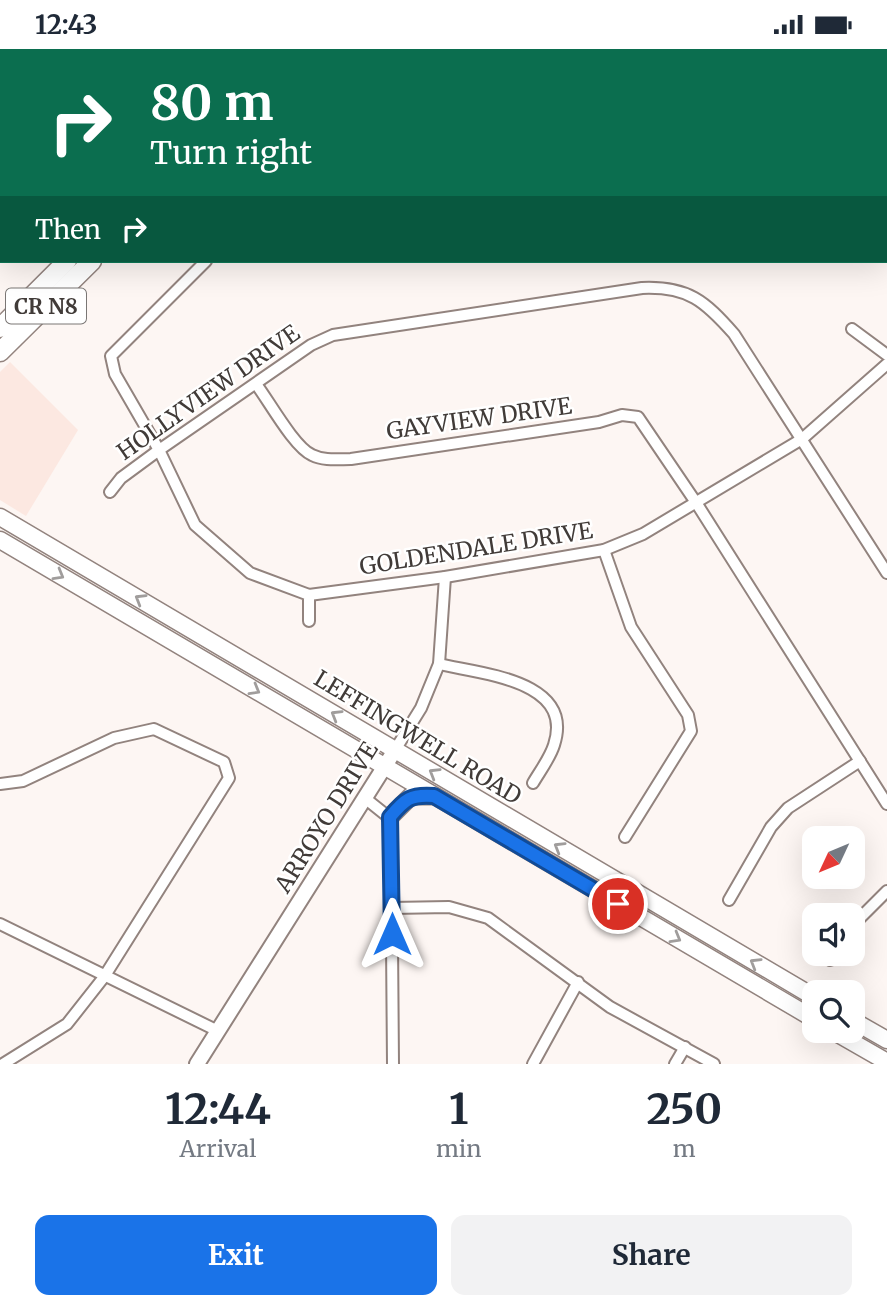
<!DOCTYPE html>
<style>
:root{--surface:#fff;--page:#f2f2f3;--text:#1f2937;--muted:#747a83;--accent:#1a73e8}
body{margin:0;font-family:Merriweather,serif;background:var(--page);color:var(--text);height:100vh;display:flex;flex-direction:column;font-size:26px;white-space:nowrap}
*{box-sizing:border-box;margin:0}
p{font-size:23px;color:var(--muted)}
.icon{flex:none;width:38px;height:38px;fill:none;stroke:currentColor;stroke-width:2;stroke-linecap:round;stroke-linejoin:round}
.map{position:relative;height:1015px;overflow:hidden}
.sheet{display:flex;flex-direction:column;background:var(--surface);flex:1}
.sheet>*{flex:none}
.hud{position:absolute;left:0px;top:0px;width:887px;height:214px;box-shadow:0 7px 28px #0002;background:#0b6e4f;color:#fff;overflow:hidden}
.needle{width:46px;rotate:226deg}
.buttons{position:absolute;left:802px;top:777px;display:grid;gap:14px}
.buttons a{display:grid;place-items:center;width:63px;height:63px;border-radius:14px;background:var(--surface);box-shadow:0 7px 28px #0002;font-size:35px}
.pin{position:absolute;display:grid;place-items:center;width:60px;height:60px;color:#fff;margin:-30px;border:4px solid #fff;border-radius:50%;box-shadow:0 2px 7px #0007}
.me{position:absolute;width:77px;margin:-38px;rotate:0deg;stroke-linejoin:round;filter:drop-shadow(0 0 5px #0008)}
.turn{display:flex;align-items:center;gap:24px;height:147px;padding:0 35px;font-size:32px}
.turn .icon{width:91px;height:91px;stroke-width:2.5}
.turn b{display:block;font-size:49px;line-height:60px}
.then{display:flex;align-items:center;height:66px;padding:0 35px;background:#0003;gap:14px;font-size:26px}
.eta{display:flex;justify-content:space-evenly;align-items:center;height:119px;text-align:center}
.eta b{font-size:42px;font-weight:700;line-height:49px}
.button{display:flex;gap:14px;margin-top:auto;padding:14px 35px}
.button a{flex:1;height:80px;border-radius:14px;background:var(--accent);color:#fff;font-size:28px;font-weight:700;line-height:80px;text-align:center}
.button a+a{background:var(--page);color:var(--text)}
.status{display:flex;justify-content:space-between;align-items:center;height:49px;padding:0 35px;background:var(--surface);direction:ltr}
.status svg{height:19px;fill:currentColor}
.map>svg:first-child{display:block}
</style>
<div class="status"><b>12:43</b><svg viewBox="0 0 49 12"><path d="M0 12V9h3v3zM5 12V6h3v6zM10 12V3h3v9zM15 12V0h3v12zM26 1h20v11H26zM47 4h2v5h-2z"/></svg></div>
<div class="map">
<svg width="887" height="1015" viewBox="0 0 887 1015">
<rect width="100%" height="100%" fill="#fdf6f3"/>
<!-- built -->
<path fill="#fce8e1" d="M10,313L78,381L26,467L0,451V323Z"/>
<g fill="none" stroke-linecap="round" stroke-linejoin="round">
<!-- stream -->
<path stroke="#ce8366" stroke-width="3.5" d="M886,93L887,94"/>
<defs>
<g id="minor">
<path d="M164,0L166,2"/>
<path d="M498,0L500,2"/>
<path d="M837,2V0"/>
<path d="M886,18L887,19"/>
<path d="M886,180H887"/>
<path d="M206,212L111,307L115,325L159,401L195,476L250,524L309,546V572"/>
<path d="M852,280L887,306"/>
<path d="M256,335C269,352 294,398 312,406C324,412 338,410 351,410L599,373L622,366L638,368L697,455L887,755"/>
<path d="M110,443L121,429L159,401L311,296L333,286L642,239C688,237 705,252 734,285L887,524"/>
<path d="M604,501L631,578L688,666L691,682L625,788"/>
<path d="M309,546L445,528L604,501L643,485L802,390L887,315"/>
<path d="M439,615C481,625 575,631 554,696C550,709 540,722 533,734"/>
<path d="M395,701L421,659L439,615L445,528"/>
<path d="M0,735L23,732L114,689L154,680L224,713L229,729L104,928L67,975L3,1015"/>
<path d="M366,750L391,770L393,1015"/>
<path d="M729,851L771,778L788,759L860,712"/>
<path d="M392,859L449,858L488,869L610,958L714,1015"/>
<path d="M0,875L218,982"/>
<path d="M852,877L887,842"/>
<path d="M830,911L834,905"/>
<path d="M533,1015L578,933"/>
<path d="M675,1015L685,998"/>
</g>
<path id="tertiary" d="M197,1015L395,701"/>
<g id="secondary">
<path d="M0,468L814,948"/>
<path d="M0,491L814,970"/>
<path d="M390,768L411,747H431"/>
<path d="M852,971L887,991"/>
<path d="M833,982L887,1013"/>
</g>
<g id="primary">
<path d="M277,2L279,0"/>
<path d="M306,2L308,0"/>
<path d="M0,279L67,212"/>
<path d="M0,303L92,212"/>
</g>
</defs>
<!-- minor casing -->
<use href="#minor" stroke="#92837e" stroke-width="14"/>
<!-- tertiary casing -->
<use href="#tertiary" stroke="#92837e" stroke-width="18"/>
<!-- secondary casing -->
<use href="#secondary" stroke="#92837e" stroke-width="19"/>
<!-- primary casing -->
<use href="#primary" stroke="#92837e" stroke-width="21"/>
<!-- minor -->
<use href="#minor" stroke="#fff" stroke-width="10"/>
<!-- tertiary -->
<use href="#tertiary" stroke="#fff" stroke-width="14"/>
<!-- secondary -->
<use href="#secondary" stroke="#fff" stroke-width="16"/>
<!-- primary -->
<use href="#primary" stroke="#fff" stroke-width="18"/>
</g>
<!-- one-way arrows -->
<defs><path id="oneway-chevron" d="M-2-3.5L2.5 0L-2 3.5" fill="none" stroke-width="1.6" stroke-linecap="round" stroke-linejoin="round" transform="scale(1.75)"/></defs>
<g stroke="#a09d9c">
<use href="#oneway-chevron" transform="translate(59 526) rotate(30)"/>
<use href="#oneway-chevron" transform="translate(140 550) rotate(-149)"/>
<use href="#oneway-chevron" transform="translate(255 641) rotate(30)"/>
<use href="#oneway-chevron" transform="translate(336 666) rotate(-149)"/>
<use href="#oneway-chevron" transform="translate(434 724) rotate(-149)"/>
<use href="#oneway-chevron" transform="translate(559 798) rotate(-149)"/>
<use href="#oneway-chevron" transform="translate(676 889) rotate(30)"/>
<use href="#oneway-chevron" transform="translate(755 914) rotate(-149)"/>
</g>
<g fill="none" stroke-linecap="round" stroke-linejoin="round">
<defs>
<path id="route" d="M392,885L390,768C405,750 411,745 434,747L618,855"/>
</defs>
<!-- route casing -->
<use href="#route" stroke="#114b97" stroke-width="18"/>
<!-- route -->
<use href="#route" stroke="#1a73e8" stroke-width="12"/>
</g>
<g text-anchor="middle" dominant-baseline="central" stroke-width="5" stroke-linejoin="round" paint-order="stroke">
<!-- shield labels -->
<rect fill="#fff" stroke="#7a7674" stroke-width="2" x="6" y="239.5" width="80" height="35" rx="5"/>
<g font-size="21" font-weight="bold" fill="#413b38">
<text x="46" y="257">CR N8</text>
</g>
<!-- street labels -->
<g font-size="23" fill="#413b38" stroke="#fff">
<text transform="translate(208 343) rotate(-35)">HOLLYVIEW DRIVE</text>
<text transform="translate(479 369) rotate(-8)">GAYVIEW DRIVE</text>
<text transform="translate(476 499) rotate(-9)">GOLDENDALE DRIVE</text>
<text transform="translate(418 688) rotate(31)">LEFFINGWELL ROAD</text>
<text transform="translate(326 768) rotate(-58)">ARROYO DRIVE</text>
</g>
</g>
</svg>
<div class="buttons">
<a><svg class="needle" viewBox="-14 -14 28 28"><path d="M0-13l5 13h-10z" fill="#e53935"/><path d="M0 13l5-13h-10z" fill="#747a83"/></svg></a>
<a><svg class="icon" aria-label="sound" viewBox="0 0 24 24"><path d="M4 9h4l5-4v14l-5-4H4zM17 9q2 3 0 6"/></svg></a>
<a><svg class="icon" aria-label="search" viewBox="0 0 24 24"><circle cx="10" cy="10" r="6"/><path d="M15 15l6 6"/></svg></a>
</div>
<div class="pin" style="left:618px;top:855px;background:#d93025"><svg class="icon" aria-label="arrive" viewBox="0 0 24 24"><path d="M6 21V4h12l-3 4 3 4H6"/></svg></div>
<svg class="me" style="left:392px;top:885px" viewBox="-20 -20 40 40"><path d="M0-17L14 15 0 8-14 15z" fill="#1a73e8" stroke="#fff" stroke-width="4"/></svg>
<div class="hud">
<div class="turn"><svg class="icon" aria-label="right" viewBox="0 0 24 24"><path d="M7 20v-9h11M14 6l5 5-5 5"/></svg><div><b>80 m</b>Turn right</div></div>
<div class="then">Then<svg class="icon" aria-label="right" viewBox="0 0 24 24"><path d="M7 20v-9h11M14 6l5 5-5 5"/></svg></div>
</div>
</div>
<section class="sheet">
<div class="eta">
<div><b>12:44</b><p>Arrival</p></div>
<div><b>1</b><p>min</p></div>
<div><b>250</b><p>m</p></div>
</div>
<div class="button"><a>Exit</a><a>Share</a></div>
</section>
